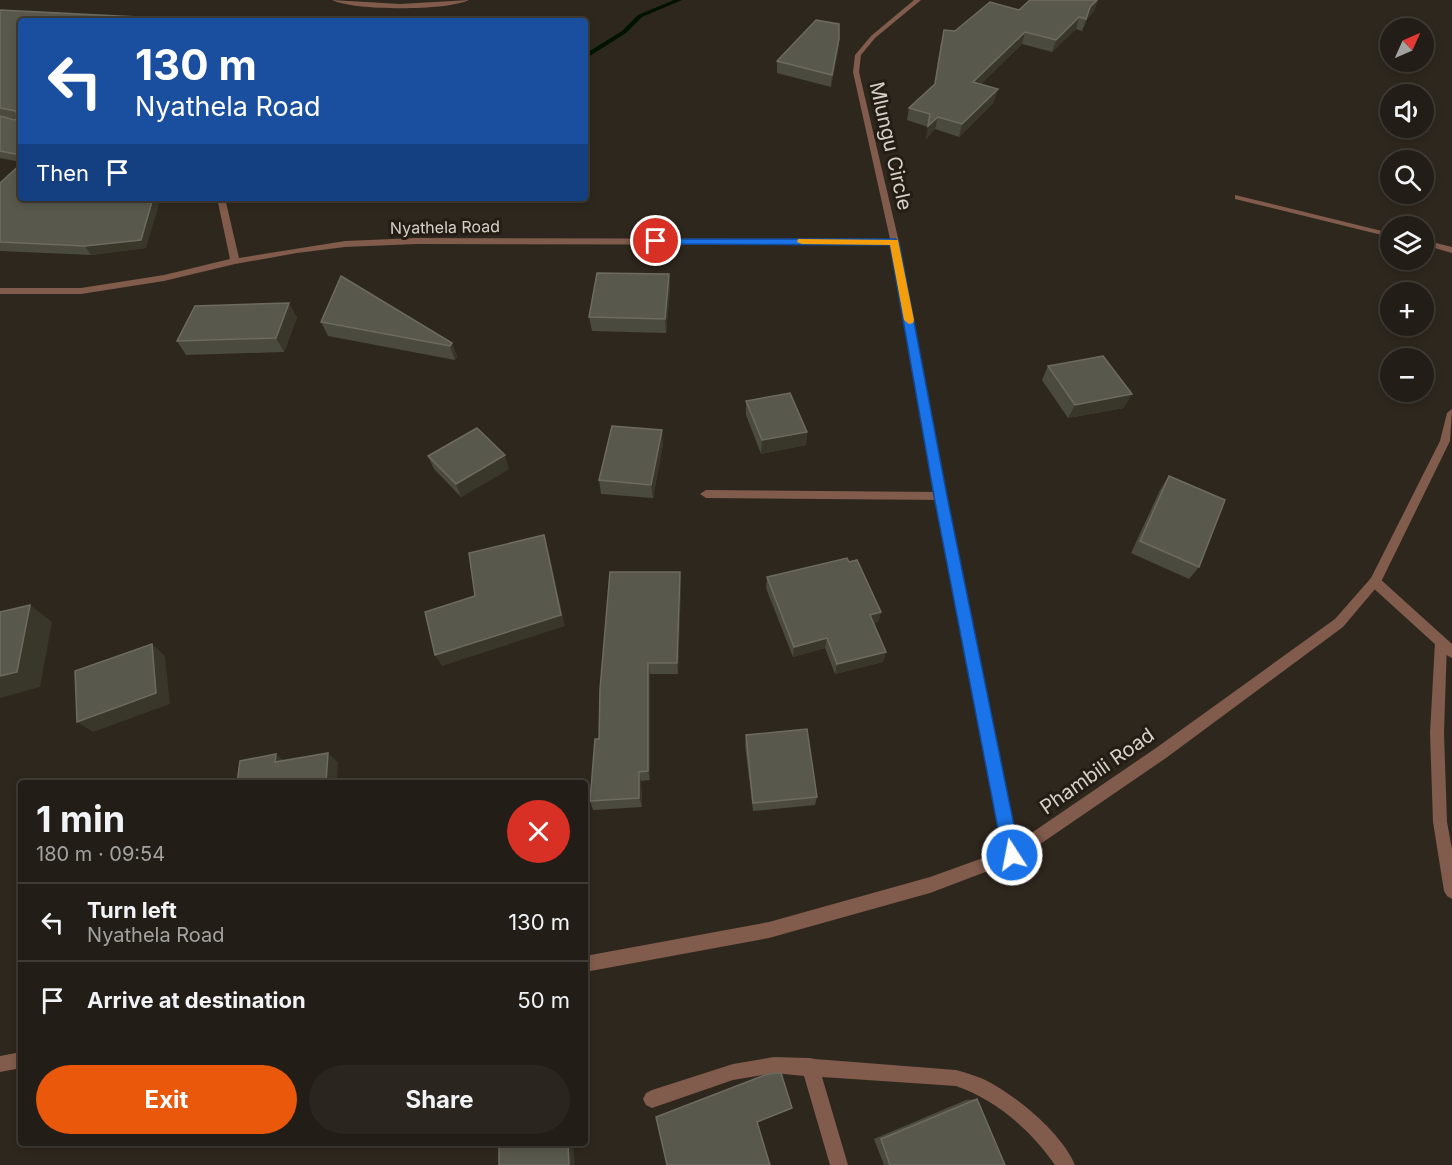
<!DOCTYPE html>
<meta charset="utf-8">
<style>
:root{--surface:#221d16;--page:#2a261f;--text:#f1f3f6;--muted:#a2a2a1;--line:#3f3b35;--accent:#ea580c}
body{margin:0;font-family:Inter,sans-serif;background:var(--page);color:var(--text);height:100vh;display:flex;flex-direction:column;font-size:22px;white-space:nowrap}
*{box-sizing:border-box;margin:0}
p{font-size:20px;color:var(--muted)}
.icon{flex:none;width:33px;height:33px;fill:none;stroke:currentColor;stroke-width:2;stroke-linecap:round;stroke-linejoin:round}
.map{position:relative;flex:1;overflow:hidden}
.details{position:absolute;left:18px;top:780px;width:570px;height:366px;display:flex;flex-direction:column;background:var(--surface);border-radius:6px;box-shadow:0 3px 9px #0003,0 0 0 2px var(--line)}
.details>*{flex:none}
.guide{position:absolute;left:18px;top:18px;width:570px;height:183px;border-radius:6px;box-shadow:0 3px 9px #0003,0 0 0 2px var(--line);background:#1a4fa0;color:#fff;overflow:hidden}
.needle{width:39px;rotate:45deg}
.tools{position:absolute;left:1380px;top:18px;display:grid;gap:12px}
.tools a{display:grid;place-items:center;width:54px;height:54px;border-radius:50%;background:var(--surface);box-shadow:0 3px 9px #0003,0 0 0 2px var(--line);font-size:30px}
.pin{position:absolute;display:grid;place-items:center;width:51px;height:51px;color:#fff;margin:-26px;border:3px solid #fff;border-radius:50%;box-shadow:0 2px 6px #0007}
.me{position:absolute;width:66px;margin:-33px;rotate:349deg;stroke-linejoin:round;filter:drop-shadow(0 0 4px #0008)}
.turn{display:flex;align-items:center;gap:21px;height:126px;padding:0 18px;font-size:27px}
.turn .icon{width:78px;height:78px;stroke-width:2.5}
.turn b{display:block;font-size:42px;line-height:51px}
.then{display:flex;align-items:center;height:57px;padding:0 18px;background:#0003;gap:12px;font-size:22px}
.round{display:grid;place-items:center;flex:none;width:63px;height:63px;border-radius:32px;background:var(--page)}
.head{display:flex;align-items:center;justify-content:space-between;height:102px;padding:0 18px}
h1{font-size:36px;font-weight:700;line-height:45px}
.action{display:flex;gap:12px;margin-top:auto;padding:12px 18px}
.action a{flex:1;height:69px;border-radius:36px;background:var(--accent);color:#fff;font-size:24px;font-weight:700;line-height:69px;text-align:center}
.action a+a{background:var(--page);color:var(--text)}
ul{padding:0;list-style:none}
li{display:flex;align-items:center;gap:18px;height:78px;padding:0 18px;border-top:2px solid var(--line)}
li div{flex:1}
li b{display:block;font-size:22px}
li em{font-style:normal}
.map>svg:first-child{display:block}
</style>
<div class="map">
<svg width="1452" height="1165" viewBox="0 0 1452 1165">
<rect width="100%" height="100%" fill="#2e271d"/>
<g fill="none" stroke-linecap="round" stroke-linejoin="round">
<!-- stream -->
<path fill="#001300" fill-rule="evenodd" d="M674,0H682L642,17L626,33L585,59V54L622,31L638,15Z"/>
<!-- service -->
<g fill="#815b4b" fill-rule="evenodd">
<path d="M1235,195L1390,233V237L1235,199Z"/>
<path d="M1424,240L1452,247V253L1424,245Z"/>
<path d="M706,490L941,492L947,496L941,500L706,498L700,494Z"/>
<path d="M1441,637L1445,638L1447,642L1444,733L1447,822L1452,849V899L1447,896L1444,891L1433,822L1430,733L1435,642L1437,638Z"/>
<path d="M774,1057L810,1058L815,1059L956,1070C968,1073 980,1077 991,1083C1020,1099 1062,1134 1075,1165H1055C1031,1130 996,1100 956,1086L822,1077L848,1165H830L804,1076L774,1073L733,1080L652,1108L646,1105L643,1099L646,1093L652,1090L733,1064Z"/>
</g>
<!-- minor -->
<g fill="#815b4b" fill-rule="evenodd">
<path d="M332,0L400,4L469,0C447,11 354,11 332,0Z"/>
<path d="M914,0H921L875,38L861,55L859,72L899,242L947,496L1019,855L1017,860L1012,862L1007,860L1005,855L935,496L891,245L416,244L345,247L297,253L235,264L164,281L81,294H0V288H81L164,275L230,259L217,198H225L239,258L345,241L416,238L890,239L853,72L855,55L871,36Z"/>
<path d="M1375,577L1379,578L1452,644V658L1448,656L1371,586L1369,582L1371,578Z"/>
</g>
<!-- tertiary -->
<g fill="#815b4b" fill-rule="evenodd">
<path d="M1452,409L1450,441L1381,582L1343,627L1166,758L1017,860L930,893L769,938L585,972V956L769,922L930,877L1008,849L1156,748L1335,619L1371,578L1440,441L1447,413Z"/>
<path d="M21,1052V1068L0,1072V1056Z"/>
</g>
</g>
<!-- wall -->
<g fill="#4a4a3e">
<path d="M1098,0L1094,11L1087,19L1082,31L1076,29L1052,52L1022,44L981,84L994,102L959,137L935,129L926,139L928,127L907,120L909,108L934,85L941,42L955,31L1019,10Z"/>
<path d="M0,10L21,21V162L0,158V116L15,120L16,119L0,116Z"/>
<path d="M839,39L838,50L831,87L777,73V61Z"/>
<path d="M0,183L146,248L91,255L0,251Z"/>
<path d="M669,274L670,288L666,333L592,331L589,317Z"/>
<path d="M297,317L284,352L186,355L177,341Z"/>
<path d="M321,322L452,343L457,357L455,360L328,336Z"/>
<path d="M1048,366L1124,408L1068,418L1042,380Z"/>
<path d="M746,401L807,432L806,445L761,454L746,415Z"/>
<path d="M663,444L653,498L601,494L599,480Z"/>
<path d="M428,456L509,469L461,497L434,469Z"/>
<path d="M1169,476L1199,567L1189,579L1131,553L1160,490Z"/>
<path d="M849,562L881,612L878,622L874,623L886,652L883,662L835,674L825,648L793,657L766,588L767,577Z"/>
<path d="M680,572L681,584L678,674H650V780L641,781L642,807L593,810L590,801L599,739Z"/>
<path d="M746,735L817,797L815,805L753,811L745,745Z"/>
<path d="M977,1099L1005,1165H884L874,1139L966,1100Z"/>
</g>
<!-- shaded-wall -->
<g fill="#39362a">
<path d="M1098,0L1094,11L1087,19L1082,31L1090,7Z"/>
<path d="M1079,17L1076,29L1052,52L1056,40Z"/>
<path d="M1025,32L1022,44L971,94L973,82Z"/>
<path d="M839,39L838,50L831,87L832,75Z"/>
<path d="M998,89L994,102L959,137L962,124Z"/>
<path d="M938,117L935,129L926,139L928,126Z"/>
<path d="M153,198H161L146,248L91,255L85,246Z"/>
<path d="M669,274L670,288L666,333L665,319Z"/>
<path d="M289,303L297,317L284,352L276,338Z"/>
<path d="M452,343L457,357L455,360L450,346Z"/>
<path d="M1132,394L1124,408L1068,418L1075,405Z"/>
<path d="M662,430L663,444L653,498L651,485Z"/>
<path d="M807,432L806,445L761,454L762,440Z"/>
<path d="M505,455L509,469L461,497L456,484Z"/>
<path d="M544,535L548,548L565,626L442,666L435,655Z"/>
<path d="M680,572L681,584L678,674L677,663Z"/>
<path d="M30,605L52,622L40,687L0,698V676Z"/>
<path d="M881,612L878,622L867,625L870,615Z"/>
<path d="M827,638L825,648L793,657L794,647Z"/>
<path d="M152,644L165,656L170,704L93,732L77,722Z"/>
<path d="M886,652L883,662L835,674L837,664Z"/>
<path d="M648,663L650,674V780L648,771Z"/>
<path d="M328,753L338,762L337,783H326Z"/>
<path d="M276,754L287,763L275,762Z"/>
<path d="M639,772L641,781L642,807L639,798Z"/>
<path d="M568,1143H573L575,1165H569Z"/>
</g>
<!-- building -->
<g fill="#59584d" stroke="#6d6b60" stroke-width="1.5">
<path d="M1030,0H1097L1090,7L1086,19L1079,17L1056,40L1025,32L973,82L998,89L962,124L938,117L928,126L930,114L909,108L935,84L944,30L955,31L990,2L1019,10Z"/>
<path d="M0,10L198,20V21H21V155L0,151V116L15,120L17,118L16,111L0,108Z"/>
<path d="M816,20L839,24V39L832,75L777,61Z"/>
<path d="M21,164V198H153L141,240L85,246L0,242V183Z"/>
<path d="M597,273L669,274L665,319L589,317Z"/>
<path d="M341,276L452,343L450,346L321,322Z"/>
<path d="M289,303L276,338L177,341L195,306Z"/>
<path d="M1103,356L1132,394L1075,405L1048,366Z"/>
<path d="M790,393L807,432L762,440L746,401Z"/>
<path d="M612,426L662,430L651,485L599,480Z"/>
<path d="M477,428L505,455L456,484L428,456Z"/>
<path d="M1169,476L1225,500L1199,567L1140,541Z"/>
<path d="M544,535L561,615L435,655L425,612L475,596L469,553Z"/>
<path d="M847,558L849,562L857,560L881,612L870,615L886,652L837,664L827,638L794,647L767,577Z"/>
<path d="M610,572H680L677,663H648V771L639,772V798L590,801L595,739H599L600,689Z"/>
<path d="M30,605L17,672L0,676V612Z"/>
<path d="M152,644L156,693L77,722L75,671Z"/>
<path d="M807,729L817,797L753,803L746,735Z"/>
<path d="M328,753L326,783H237L240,761L276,754L275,762Z"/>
<path d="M776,1073H781L792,1108L757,1122L770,1165H667L656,1117L765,1075Z"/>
<path d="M977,1099L1005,1165H890L881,1139Z"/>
<path d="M499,1143H568L569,1165H499Z"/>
</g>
<!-- route -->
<path fill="#1a73e8" stroke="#114b97" stroke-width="1.5" d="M652,239H895L899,242L947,496L1020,855L1018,861L1012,863L1006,861L1003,855L934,496L890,245L656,244L651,241Z"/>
<!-- slow -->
<path fill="#f59e0b" d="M798,239L898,240L914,320L913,323L909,324L904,320L890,245L802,244L797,242Z"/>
<g text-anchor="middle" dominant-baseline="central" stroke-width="6" stroke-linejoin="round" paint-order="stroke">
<!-- far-street labels -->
<g font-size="16" fill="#d5d0ca" stroke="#241d14">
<text transform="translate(445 227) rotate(-1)">Nyathela Road</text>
</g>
<!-- street labels -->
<g font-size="20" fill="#d5d0ca" stroke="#241d14">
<text transform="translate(891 146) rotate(77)">Mlungu Circle</text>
<text transform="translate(1097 771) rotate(-35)">Phambili Road</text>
</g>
</g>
</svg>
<div class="tools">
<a><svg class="needle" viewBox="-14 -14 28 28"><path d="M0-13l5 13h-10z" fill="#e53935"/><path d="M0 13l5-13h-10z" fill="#a2a2a1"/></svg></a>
<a><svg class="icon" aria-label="sound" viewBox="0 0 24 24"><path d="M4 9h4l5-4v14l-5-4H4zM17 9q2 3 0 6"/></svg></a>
<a><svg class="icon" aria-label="search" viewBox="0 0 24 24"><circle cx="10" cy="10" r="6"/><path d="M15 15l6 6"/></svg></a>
<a><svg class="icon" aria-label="layers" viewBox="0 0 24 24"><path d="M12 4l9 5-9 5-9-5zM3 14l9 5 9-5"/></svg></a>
<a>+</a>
<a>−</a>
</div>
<div class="pin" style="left:656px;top:241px;background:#d93025"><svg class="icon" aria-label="arrive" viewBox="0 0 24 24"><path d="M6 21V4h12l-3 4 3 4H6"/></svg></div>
<svg class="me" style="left:1012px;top:855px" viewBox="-20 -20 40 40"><circle r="17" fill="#1a73e8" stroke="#fff" stroke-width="3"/><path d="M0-11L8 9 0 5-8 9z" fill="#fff"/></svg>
<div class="guide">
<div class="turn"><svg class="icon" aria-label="left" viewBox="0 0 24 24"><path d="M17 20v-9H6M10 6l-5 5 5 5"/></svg><div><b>130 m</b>Nyathela Road</div></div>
<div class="then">Then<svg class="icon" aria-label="arrive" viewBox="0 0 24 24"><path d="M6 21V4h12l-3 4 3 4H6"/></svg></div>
</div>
<section class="details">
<div class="head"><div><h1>1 min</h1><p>180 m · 09:54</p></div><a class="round" style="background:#d93025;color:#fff"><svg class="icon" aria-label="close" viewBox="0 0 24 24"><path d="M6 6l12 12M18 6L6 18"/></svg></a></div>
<ul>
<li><svg class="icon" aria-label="left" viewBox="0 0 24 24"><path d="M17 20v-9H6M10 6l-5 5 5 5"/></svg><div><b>Turn left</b><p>Nyathela Road</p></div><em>130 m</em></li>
<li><svg class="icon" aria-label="arrive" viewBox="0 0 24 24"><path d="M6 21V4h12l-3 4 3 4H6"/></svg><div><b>Arrive at destination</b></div><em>50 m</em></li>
</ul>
<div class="action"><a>Exit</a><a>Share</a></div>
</section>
</div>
